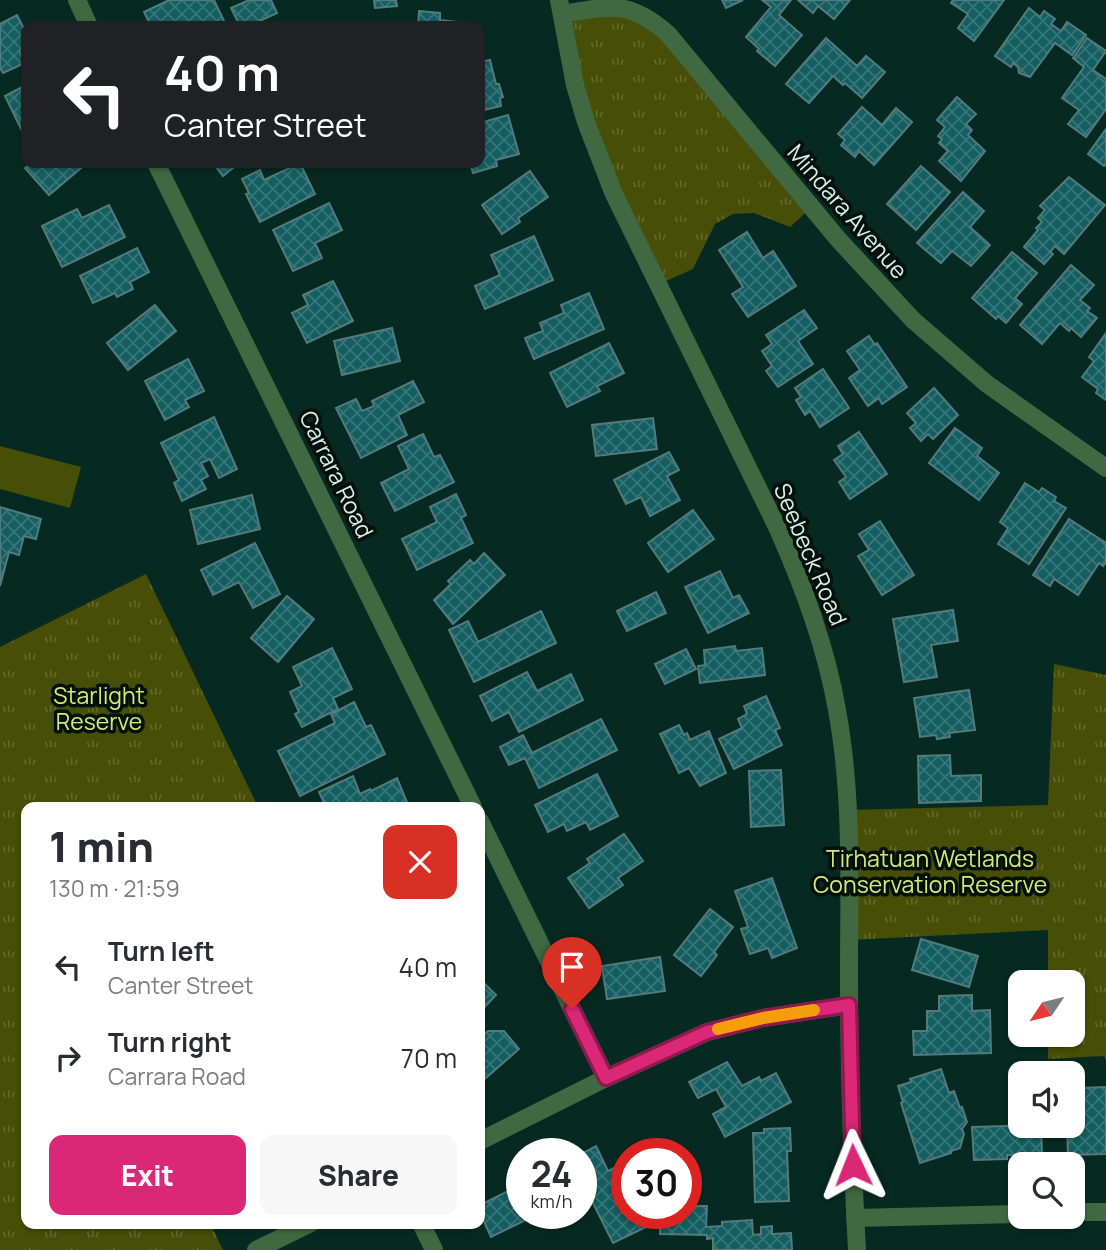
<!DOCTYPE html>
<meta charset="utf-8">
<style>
:root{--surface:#fff;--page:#f7f7f7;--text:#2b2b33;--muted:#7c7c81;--accent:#db2777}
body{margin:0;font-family:Manrope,sans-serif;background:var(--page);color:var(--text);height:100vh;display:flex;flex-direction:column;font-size:26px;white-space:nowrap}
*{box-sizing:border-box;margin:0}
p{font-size:23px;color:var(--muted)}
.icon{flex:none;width:38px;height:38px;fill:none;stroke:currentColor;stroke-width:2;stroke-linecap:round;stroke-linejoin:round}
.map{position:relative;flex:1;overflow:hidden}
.details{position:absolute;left:21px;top:802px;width:464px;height:427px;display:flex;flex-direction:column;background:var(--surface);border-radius:14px;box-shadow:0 2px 5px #0004}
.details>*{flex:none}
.top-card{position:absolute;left:21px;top:21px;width:464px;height:147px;border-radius:14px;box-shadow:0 2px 5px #0004;background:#202124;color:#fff;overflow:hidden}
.needle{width:46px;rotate:235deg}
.buttons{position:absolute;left:1008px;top:970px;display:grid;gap:14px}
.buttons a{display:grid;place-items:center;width:77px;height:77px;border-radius:14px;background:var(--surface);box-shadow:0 2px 5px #0004;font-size:35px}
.speed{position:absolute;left:506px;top:1138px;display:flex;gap:14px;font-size:35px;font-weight:700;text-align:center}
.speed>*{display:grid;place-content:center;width:91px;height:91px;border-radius:50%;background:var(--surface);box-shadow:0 2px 5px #0004;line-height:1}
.speed small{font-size:18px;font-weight:400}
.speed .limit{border:10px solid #d22;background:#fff;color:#111}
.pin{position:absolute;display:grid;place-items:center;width:60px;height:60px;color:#fff;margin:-72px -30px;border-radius:50% 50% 50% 0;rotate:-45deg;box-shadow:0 0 7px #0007}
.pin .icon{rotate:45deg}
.me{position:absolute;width:77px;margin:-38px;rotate:358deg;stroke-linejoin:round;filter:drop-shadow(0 0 5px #0008)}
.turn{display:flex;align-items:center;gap:24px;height:147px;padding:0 28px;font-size:32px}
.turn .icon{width:91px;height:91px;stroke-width:2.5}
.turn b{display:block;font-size:49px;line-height:60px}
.round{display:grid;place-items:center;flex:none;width:74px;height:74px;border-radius:14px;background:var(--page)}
.overview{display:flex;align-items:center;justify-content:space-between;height:119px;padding:0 28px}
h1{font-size:42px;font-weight:800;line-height:52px}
.button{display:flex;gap:14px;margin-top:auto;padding:14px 28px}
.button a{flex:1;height:80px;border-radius:14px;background:var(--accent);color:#fff;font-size:28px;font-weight:800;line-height:80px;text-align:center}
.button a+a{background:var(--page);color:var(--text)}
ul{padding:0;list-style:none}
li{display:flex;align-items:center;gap:21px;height:91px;padding:0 28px}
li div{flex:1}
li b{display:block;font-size:26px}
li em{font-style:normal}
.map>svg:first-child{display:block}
</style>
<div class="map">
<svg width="1106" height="1250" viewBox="0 0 1106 1250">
<defs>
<pattern id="grass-tufts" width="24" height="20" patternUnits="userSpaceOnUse" patternTransform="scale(1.75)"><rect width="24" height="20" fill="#464e08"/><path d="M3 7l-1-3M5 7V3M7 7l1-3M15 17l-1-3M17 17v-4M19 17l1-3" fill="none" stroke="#60682c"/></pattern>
<pattern id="building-cross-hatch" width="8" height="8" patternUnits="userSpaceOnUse" patternTransform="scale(1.75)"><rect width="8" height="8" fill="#145e62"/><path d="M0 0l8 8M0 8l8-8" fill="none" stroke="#367578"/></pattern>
</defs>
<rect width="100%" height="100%" fill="#062a21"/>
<!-- grass -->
<g fill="url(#grass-tufts)">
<path d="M639,10L811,208L790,227L754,213L733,214L715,224L693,269L657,285L613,192L562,14Z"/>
<path d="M146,574L258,807H26V1223H210L223,1250H0V647Z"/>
<path d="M1054,664L1106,675V1060L1104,1056L1048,1059V1034H1073V982H1048V930L849,940L847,810L1048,805Z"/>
</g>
<!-- garden -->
<path fill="#464e08" d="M0,446L81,467L70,508L0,489Z"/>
<!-- building -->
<g fill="url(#building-cross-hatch)" stroke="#537a7d" stroke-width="2">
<path d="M169,0H214L224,21L214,26H151L144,12Z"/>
<path d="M249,0H271L277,13L249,26H240L231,8Z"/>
<path d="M374,0H396L397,6L375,8Z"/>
<path d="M722,0H743L726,8Z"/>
<path d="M762,0H791L779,15L802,35L775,66L757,51L759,49L746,37L771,7Z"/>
<path d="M798,0H850L834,19L818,6L813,13Z"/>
<path d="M953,0H1004L974,41L958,28L968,14L951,3Z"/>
<path d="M1029,8L1040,17L1044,11L1055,19L1051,24L1061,31L1067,22L1086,35L1072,55L1055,43L1030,77L1019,73L1018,67L1013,63L1011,67L995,56Z"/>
<path d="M419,11L440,13V20L459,22L458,25L470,26H418Z"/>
<path d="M17,15L26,33V47L19,51L25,63L3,73L0,68V24Z"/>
<path d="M826,38L857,66L866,56L885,72L862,98L845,83L843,85L833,76L809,103L786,84Z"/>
<path d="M1087,38L1106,51L1093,70L1106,79V109L1086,137L1068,124L1079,110L1062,98L1084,67L1073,58Z"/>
<path d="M490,60L496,84H499L503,97L500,98L501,106L480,111V62Z"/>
<path d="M26,85V139L5,96Z"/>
<path d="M957,97L976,114L966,124L972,130L968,135L985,151L961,181L939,161L948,151L939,143L942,139L938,136L945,127L937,120Z"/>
<path d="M862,107L882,125L896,108L912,122L874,165L859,151L855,157L841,145L845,140L838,134Z"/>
<path d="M508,115L519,154L496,160L497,166L473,173L470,163H480V123Z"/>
<path d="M1106,129V164L1104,166L1088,154Z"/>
<path d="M31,163H87L49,195L25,168Z"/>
<path d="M213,163H239L223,176Z"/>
<path d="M300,163L315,194L260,222L246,194L249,193L242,179L260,170L264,180Z"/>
<path d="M921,166L950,192L916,230L887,204Z"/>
<path d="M530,171L548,197L518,218L520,222L502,234L482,205Z"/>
<path d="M1069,177L1105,205L1064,254L1055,246L1050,252L1053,254L1044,264L1024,247L1038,230L1036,228L1042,222L1038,218L1045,210L1040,206Z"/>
<path d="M963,192L984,211L970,227L990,245L971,266L952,251L941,263L917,243Z"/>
<path d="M329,203L342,230L315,243L322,258L293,271L273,230Z"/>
<path d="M109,205L125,237L62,267L42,226L77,209L82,218Z"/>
<path d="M747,232L763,258L773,251L796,286L748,317L732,294L743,287L719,250Z"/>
<path d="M534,236L553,280L485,309L475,286L500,275L491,255Z"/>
<path d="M137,248L149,272L130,282L133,289L117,297L115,293L93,303L80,276Z"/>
<path d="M1012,252L1037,273L1015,298L1022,304L1006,323L998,316L996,319L972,298Z"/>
<path d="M1071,265L1094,285L1080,300L1090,308L1087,311L1097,318L1081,337L1071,328L1069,331L1060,323L1042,344L1020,325Z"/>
<path d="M333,281L353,321L307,343L292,313L308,305L303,295Z"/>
<path d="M589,293L604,329L534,359L525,338L543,331L540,323L564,313L561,305Z"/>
<path d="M155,305L176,331L128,370L107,343Z"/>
<path d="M804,310L817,328L798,341L813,364L778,387L766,371L772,366L762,351L772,344L766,335Z"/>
<path d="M392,328L400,361L342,375L334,341Z"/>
<path d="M1106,333V400L1096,393L1098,389L1082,377L1094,361L1089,357Z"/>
<path d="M869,336L875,345L877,343L907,387L882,404L879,398L868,406L849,378L860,370L847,351Z"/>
<path d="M609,343L624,373L597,386L600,391L567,407L550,373Z"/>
<path d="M188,359L204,391L185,400L189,407L165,420L145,381Z"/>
<path d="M823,369L849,408L820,427L810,411L805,415L796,400L801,397L795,388Z"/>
<path d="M413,381L424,402L398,415L407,435L361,458L336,408L356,399L362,411L374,406L372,401Z"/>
<path d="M934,388L958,415L933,439L928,434L921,441L910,428L916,423L907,413Z"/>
<path d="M214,417L237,469L219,478L210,459L201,463L208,476L201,480L206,489L182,501L174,483L179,480L161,443Z"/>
<path d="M653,418L657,449L596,456L592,425Z"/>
<path d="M955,428L982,448L977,456L999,473L979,500L929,463Z"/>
<path d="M859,432L887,474L850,499L839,482L846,477L834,460L843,454L838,446Z"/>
<path d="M423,434L434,457L440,455L454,482L395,511L381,483L409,469L398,446Z"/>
<path d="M669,452L679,470L667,476L680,500L650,516L641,497L626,504L614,480Z"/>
<path d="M1025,483L1039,492L1042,488L1056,497L1054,501L1066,508L1029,564L998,544L1008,528L1000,522Z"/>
<path d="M456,494L466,515L461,518L473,543L417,570L402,539L437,522L430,507Z"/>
<path d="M252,495L260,529L198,544L190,510Z"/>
<path d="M0,507L41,519L36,539L24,536L19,555L9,552L0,586Z"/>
<path d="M693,510L714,539L668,572L648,543Z"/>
<path d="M1069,519L1106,543V562L1103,566L1099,563L1078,595L1054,579L1050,586L1033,575Z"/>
<path d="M880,521L914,575L882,595L858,556L869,550L859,534Z"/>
<path d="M255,543L280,594L253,608L239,582L213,595L201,570Z"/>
<path d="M484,553L505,575L453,624L434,600L451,584L448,581L470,560L474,564Z"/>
<path d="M720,571L733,598L739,595L749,613L708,633L685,587Z"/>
<path d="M656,592L666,613L627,631L617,611Z"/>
<path d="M287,596L314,619L278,662L251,638Z"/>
<path d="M953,610L958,641L931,645L937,677L904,682L893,619Z"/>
<path d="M541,611L556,643L474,682L449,630L468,621L478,642Z"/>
<path d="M735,646L736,651L762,648L765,675L700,683L698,666L705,665L704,650Z"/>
<path d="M332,648L352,689L333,698L338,709L302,727L295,714L299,712L290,692L302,686L293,667Z"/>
<path d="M686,649L696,669L665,684L655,664Z"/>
<path d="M527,672L537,691L571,674L583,700L519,732L509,712L492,721L480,696Z"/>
<path d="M969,690L975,730L949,733L950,737L937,739L936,735L920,737L914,698Z"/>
<path d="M766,696L780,728L775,730L782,745L734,769L719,739L742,728L738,719L747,714L744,706Z"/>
<path d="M354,702L366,727L371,725L385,754L300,796L278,751L335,723L331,714Z"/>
<path d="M601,719L617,750L539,788L525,758L509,765L500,747L523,735L532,753Z"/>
<path d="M679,725L684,735L687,733L690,740L709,731L726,773L700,786L689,768L679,773L660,734Z"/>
<path d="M950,755L951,776L981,775V801L919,803L918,756Z"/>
<path d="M781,770L784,825L751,827L749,771Z"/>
<path d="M597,774L618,816L590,830L586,822L567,831L564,824L548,832L535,805Z"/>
<path d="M353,776L360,794L370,789L371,791L397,778L409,807H346L345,804L340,807H326L319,792Z"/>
<path d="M624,834L643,861L618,878L623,885L589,908L568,878L590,863L587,859Z"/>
<path d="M772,878L797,948L772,958L768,948L750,954L741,929L748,927L735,891Z"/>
<path d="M710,909L733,927L714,952L717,955L701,976L674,955Z"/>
<path d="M921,939L978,956L969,987L912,970Z"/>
<path d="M660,957L665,991L607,999L602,966Z"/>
<path d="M480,979L496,995L480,1012Z"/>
<path d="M972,995V1011L990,1010L991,1053L914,1055L913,1031H927V1011H939V996Z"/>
<path d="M488,1031H504L519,1049L480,1083V1045L483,1043L480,1038Z"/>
<path d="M727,1062L742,1086L759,1077L761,1081L776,1073L791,1102L725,1137L713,1114L726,1107L716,1089L698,1098L689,1082Z"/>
<path d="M941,1069L949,1093L954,1091L960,1108L962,1107L967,1122L962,1129L964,1134L960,1148L951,1151V1153L920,1163L901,1103L903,1102L898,1086L911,1082L910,1079Z"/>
<path d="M1106,1087V1154L1068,1155L1067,1125H1073V1102H1081L1080,1088Z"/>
<path d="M1041,1125L1042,1154L1007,1155V1159L974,1160L972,1127Z"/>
<path d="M790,1128L791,1151H787L789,1201L755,1202L753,1133H764V1129Z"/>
<path d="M596,1146L608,1171L616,1167L626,1188V1213H638L646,1227L613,1243L581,1179V1154Z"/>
<path d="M522,1184V1213H540L491,1237L480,1213V1205Z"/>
<path d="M686,1206H707L706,1227L722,1226V1222L752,1220L753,1235L761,1234V1227L772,1226V1234L791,1233L792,1250H713V1238L707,1239V1235L660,1234V1213H686Z"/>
</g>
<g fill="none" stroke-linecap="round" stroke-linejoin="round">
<!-- minor -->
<g stroke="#406941" stroke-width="18">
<path d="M77,0L89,26"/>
<path d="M559,0L575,85L586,122L613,192L778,529C804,588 826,647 837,710C853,796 849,887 849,975C849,1066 852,1158 857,1250"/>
<path d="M562,14C612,6 629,0 668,34L838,239L913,320L987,384L1106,468"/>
<path d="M156,163L473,807"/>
<path d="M480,821L606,1078"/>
<path d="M480,1141L606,1078L707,1032L763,1018L849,1005"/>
<path d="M1073,1212H1106"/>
<path d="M855,1218L1020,1214"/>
<path d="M421,1223L434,1250"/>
<path d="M256,1250L311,1223"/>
</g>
</g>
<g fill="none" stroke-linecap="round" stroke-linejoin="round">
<defs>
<path id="route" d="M572,1009L606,1078L707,1032L763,1018L849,1005L853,1165"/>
</defs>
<!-- route casing -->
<use href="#route" stroke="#8e194d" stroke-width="18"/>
<!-- route -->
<use href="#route" stroke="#db2777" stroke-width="12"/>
<!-- slow -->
<path stroke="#f59e0b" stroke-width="12" d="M718,1029L763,1018L814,1010"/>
</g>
<g text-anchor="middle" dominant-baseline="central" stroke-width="7" stroke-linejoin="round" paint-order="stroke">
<!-- street labels -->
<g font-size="23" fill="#daede6" stroke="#03100c">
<text transform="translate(848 211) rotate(49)">Mindara Avenue</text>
<text transform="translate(337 474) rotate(64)">Carrara Road</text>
<text transform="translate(811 554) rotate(67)">Seebeck Road</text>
</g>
<!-- park labels -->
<g font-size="23" fill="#d7e974" stroke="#03100c">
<text x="99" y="695">Starlight<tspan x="99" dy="26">Reserve</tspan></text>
<text x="930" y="858">Tirhatuan Wetlands<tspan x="930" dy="26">Conservation Reserve</tspan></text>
</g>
</g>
</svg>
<div class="buttons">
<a><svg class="needle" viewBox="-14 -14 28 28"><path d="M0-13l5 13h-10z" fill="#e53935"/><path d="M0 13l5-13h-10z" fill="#7c7c81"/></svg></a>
<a><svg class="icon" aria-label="sound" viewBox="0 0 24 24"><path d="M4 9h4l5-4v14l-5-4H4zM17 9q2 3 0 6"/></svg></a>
<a><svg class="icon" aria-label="search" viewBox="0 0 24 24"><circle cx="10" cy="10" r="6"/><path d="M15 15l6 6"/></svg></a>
</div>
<div class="speed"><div>24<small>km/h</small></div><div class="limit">30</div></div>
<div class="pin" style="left:572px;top:1009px;background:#d93025"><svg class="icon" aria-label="arrive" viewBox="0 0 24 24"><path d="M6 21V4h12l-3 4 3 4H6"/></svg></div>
<svg class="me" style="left:853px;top:1165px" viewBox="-20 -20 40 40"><path d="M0-17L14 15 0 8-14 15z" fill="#db2777" stroke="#fff" stroke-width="4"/></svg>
<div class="top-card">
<div class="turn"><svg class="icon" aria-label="left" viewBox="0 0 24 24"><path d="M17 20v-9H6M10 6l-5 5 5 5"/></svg><div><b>40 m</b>Canter Street</div></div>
</div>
<section class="details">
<div class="overview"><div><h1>1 min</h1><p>130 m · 21:59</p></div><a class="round" style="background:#d93025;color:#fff"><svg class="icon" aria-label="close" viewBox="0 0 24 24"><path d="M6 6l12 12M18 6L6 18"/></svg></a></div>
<ul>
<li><svg class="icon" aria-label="left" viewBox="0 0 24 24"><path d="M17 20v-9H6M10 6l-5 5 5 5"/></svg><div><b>Turn left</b><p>Canter Street</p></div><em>40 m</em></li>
<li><svg class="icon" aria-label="right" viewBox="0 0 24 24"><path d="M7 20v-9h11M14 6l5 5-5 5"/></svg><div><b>Turn right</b><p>Carrara Road</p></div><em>70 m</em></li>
</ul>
<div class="button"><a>Exit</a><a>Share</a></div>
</section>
</div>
